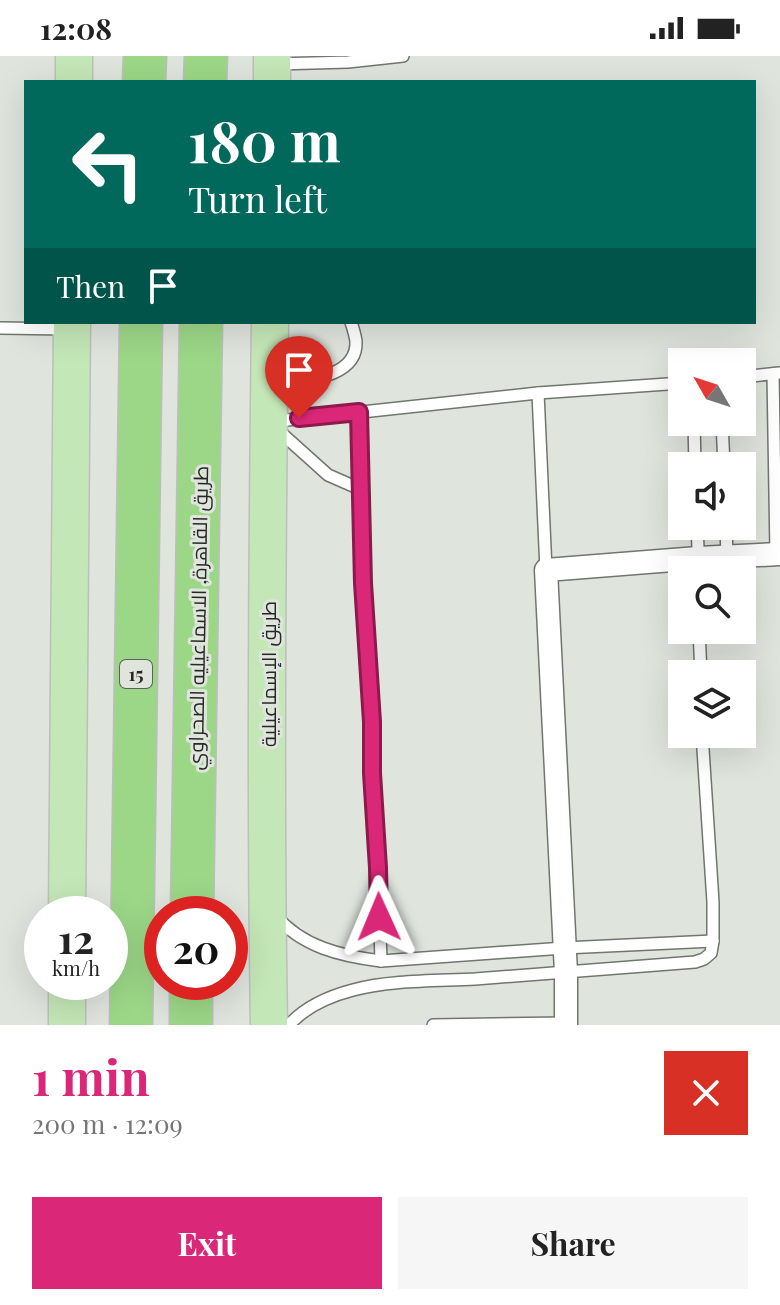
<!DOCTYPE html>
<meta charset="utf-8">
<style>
:root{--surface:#fff;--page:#f6f6f6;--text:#222;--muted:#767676;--accent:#db2777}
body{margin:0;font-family:"Playfair Display",Cairo,serif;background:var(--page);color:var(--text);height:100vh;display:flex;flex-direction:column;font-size:30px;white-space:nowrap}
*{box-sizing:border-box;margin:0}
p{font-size:26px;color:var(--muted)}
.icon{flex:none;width:44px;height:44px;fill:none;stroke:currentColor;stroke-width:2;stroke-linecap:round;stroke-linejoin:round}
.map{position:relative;height:969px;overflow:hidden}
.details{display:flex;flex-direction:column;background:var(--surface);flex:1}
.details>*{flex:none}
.banner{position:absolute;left:24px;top:24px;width:732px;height:244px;border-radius:0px;box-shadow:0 8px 32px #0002;background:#00695c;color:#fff;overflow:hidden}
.needle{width:52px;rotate:309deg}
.tools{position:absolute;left:668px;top:292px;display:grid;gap:16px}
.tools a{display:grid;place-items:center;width:88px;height:88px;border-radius:0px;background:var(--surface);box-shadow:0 8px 32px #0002;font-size:40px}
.speed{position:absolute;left:24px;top:840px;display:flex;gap:16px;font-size:40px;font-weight:700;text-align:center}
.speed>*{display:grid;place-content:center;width:104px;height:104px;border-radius:50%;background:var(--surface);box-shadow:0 8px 32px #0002;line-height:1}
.speed small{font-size:20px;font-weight:400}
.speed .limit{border:12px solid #d22;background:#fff;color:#111}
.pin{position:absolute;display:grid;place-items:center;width:68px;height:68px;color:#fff;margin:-82px -34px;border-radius:50% 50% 50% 0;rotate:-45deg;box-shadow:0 0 8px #0007}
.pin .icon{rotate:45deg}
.me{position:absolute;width:88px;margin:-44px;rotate:359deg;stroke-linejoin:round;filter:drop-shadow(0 0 6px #0008)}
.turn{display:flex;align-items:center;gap:28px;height:168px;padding:0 32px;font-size:36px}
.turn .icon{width:104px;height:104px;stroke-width:2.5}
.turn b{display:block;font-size:56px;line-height:68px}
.then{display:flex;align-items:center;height:76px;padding:0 32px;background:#0003;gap:16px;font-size:30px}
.round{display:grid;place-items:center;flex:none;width:84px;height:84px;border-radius:0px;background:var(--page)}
.summary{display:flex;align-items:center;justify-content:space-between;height:136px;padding:0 32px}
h1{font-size:48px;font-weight:700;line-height:60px;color:var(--accent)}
.primary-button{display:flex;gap:16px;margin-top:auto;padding:16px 32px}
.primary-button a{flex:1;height:92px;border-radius:0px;background:var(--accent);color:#fff;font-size:32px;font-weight:700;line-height:92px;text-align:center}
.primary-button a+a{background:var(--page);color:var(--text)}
.status{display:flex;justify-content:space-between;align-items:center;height:56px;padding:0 40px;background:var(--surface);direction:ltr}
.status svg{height:22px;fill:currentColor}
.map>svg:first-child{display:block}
</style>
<div class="status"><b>12:08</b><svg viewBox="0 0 49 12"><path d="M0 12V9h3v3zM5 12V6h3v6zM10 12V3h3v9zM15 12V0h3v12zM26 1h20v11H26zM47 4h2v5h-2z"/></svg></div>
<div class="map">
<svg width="780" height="969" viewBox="0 0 780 969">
<rect width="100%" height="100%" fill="#dfe4dd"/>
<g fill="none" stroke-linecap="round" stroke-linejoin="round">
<defs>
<g id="lane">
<path d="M277,8L348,6L403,0"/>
<path d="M0,272L67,273"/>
<path d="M773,318L776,498"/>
<path d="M742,321L779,317"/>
<path d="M273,329C300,324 358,324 356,285C355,279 353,272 351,266"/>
<path d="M538,337L546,514"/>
<path d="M359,356L363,527L372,666V717L378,812L381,905"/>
<path d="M694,366L695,410"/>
<path d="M722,366L724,410"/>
<path d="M360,433L328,419L269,366L538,337L682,327"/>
<path d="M697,470L699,514"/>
<path d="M726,470L727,501"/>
<path d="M699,574L701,618"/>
<path d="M275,859C302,891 341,900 381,905L564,892L713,885"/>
<path d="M289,969C305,951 330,940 353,934C390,924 436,925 475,923C548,918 621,912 695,906L704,903L711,897L713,885V846L702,678"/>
<path d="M433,969L566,967"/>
</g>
<path id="street" d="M566,969V917L546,514L698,502L780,498"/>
<g id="primary">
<path d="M74,26V0"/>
<path d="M272,26V0"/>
<path d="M67,858L72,266"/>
<path d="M67,969V926"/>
<path d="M269,969C265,735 267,500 270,266"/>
</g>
<g id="highway">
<path d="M144,26L145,0"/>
<path d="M205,26L206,0"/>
<path d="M192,858L201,266"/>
<path d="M131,969L141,266"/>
<path d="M191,969V926"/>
</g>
</defs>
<!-- lane casing -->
<use href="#lane" stroke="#71766f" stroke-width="14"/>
<!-- street casing -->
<use href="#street" stroke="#71766f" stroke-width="25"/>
<!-- primary casing -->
<use href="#primary" stroke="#bebebe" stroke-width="39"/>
<!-- highway casing -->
<use href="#highway" stroke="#bebebe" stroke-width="45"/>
<!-- lane -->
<use href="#lane" stroke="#fff" stroke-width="11"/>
<!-- street -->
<use href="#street" stroke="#fff" stroke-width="22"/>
<!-- primary -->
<use href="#primary" stroke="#c4e7b7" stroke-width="36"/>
<!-- highway -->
<use href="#highway" stroke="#9cd787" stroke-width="42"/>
</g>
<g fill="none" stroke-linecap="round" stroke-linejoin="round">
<defs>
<path id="route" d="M299,362L359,356L363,527L372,666V717L378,812L379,861"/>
</defs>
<!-- route casing -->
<use href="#route" stroke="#8e194d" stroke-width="20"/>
<!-- route -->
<use href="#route" stroke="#db2777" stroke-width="14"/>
</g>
<g text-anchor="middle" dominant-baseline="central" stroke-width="6" stroke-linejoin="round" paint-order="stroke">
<!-- shield labels -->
<rect fill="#dfe4dd" stroke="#5e605c" stroke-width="2" x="120" y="604" width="32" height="28" rx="6"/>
<g font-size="18" font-weight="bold" fill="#262825">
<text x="136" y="618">15</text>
</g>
<!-- street labels -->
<g font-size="20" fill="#262825" stroke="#dfe4dd">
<text transform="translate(197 562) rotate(-89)">طريق القاهرة, الاسماعيليه الصحراوي</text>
<text transform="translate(267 618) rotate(-90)">طريق الإسماعيلية</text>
</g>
</g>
</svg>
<div class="tools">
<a><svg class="needle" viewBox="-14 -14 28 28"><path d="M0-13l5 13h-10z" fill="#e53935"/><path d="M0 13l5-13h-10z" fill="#767676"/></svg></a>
<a><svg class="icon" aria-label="sound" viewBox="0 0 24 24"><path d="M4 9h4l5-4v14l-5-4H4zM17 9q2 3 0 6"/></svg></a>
<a><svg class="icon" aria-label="search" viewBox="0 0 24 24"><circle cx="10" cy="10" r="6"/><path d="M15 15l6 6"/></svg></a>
<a><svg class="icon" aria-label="layers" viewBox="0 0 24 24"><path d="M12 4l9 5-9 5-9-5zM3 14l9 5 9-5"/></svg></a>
</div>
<div class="speed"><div>12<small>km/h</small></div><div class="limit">20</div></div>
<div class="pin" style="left:299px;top:362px;background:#d93025"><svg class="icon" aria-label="arrive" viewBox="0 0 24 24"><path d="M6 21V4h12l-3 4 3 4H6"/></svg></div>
<svg class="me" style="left:379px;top:861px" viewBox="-20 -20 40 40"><path d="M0-17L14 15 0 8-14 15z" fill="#db2777" stroke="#fff" stroke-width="4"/></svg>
<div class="banner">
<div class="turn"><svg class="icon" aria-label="left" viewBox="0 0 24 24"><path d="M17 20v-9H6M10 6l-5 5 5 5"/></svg><div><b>180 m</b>Turn left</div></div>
<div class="then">Then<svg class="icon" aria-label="arrive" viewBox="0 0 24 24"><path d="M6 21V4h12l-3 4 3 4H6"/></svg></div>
</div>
</div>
<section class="details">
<div class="summary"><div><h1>1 min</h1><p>200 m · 12:09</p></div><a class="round" style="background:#d93025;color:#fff"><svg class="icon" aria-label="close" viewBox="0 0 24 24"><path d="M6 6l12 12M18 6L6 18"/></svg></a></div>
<div class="primary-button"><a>Exit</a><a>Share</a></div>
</section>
